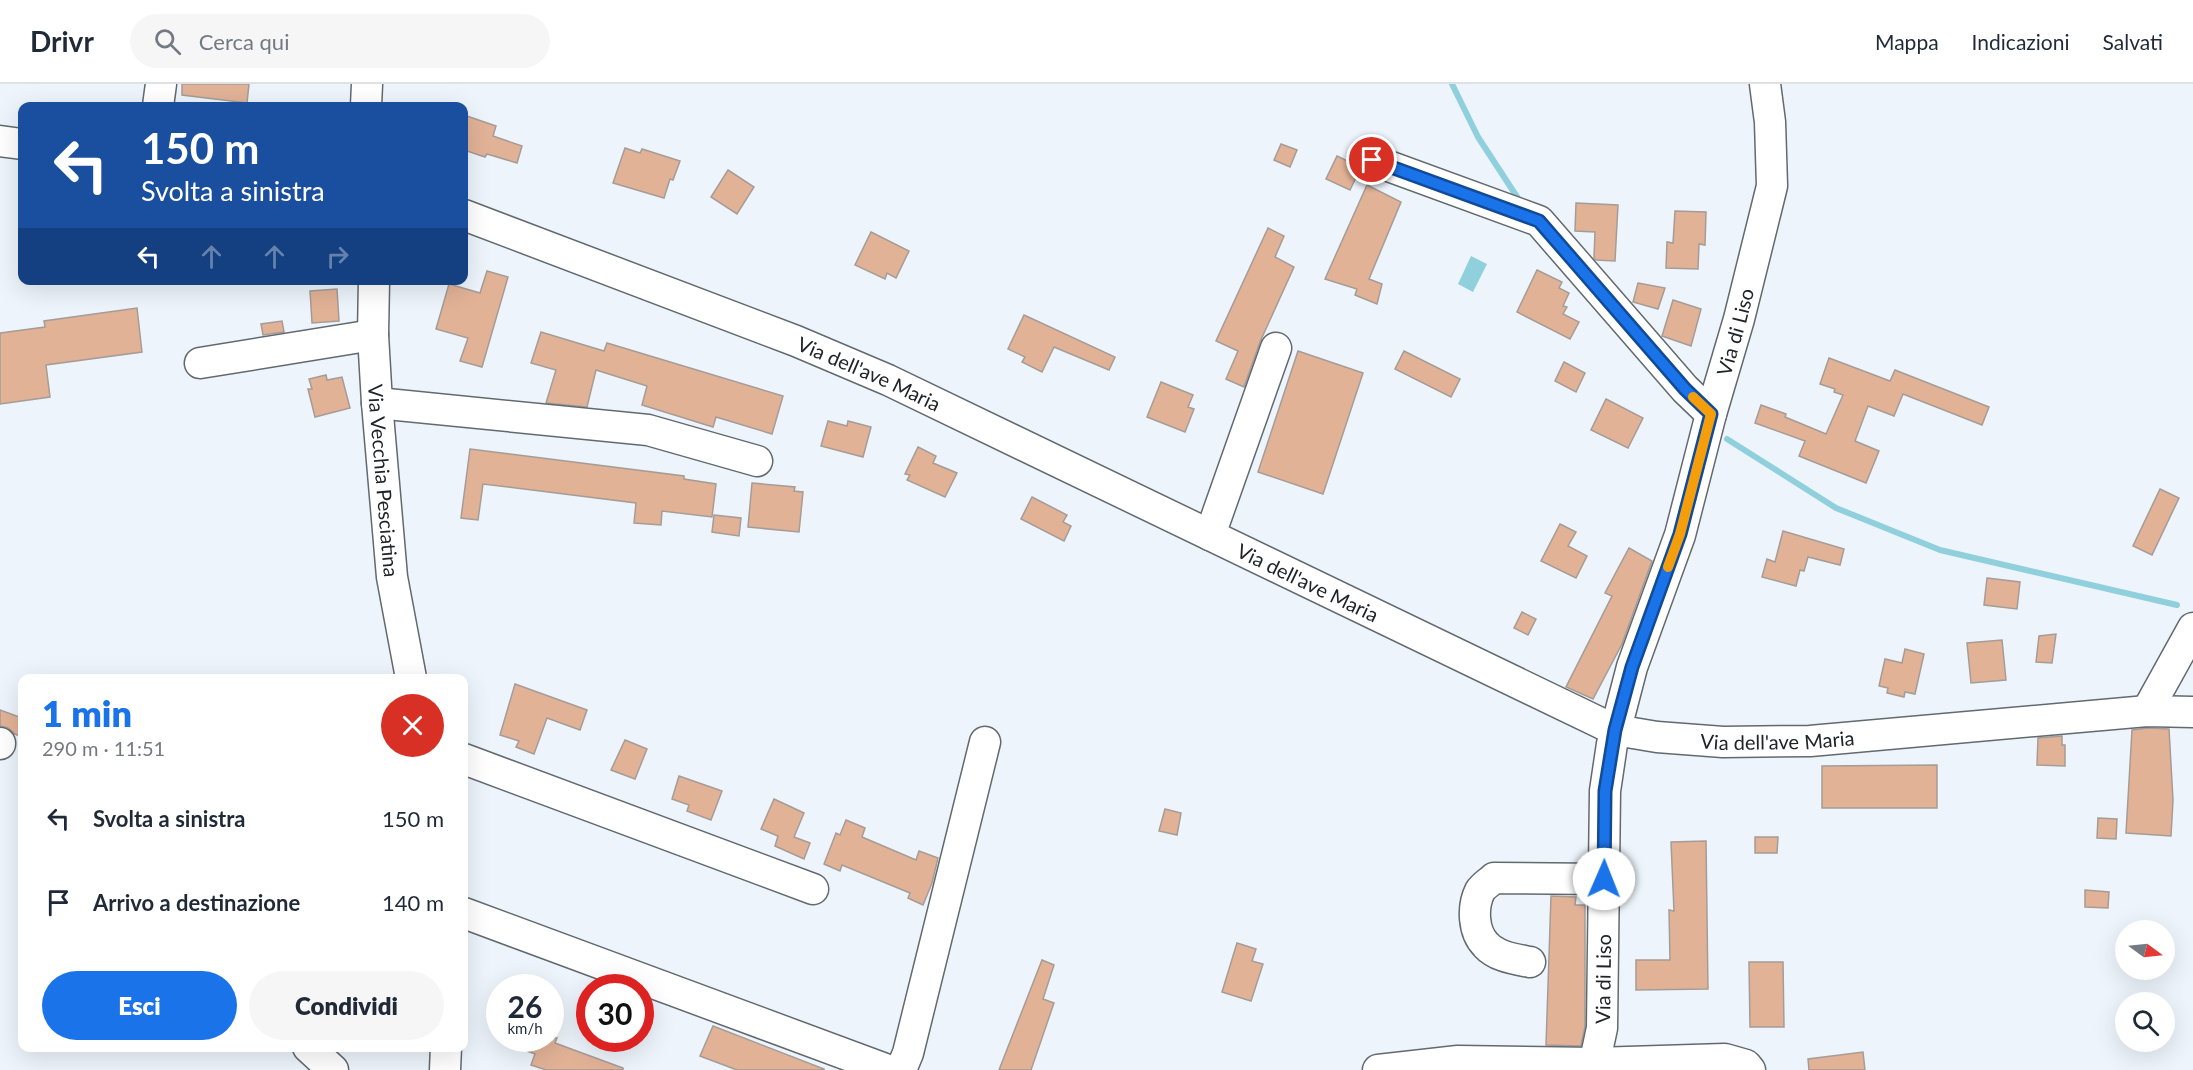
<!DOCTYPE html>
<html lang="it">
<meta charset="utf-8">
<style>
:root{--surface:#fff;--page:#f6f6f7;--text:#1f2937;--muted:#747a83;--line:#e0e1e3;--accent:#1a73e8}
body{margin:0;font-family:Lato,sans-serif;background:var(--page);color:var(--text);height:100vh;display:flex;flex-direction:column;font-size:22px;white-space:nowrap}
*{box-sizing:border-box;margin:0}
p{font-size:20px;color:var(--muted)}
.icon{flex:none;width:33px;height:33px;fill:none;stroke:currentColor;stroke-width:2;stroke-linecap:round;stroke-linejoin:round}
.map{position:relative;flex:1;overflow:hidden}
.details{position:absolute;left:18px;top:590px;width:450px;height:378px;display:flex;flex-direction:column;background:var(--surface);border-radius:12px;box-shadow:0 6px 24px #0002}
.details>*{flex:none}
.banner{position:absolute;left:18px;top:18px;width:450px;height:183px;border-radius:12px;box-shadow:0 6px 24px #0002;background:#1a4fa0;color:#fff;overflow:hidden}
.needle{width:39px;rotate:105deg}
.buttons{position:absolute;left:2115px;top:836px;display:grid;gap:12px}
.buttons a{display:grid;place-items:center;width:60px;height:60px;border-radius:50%;background:var(--surface);box-shadow:0 6px 24px #0002;font-size:30px}
.speed{position:absolute;left:486px;top:890px;display:flex;gap:12px;font-size:30px;font-weight:700;text-align:center}
.speed>*{display:grid;place-content:center;width:78px;height:78px;border-radius:50%;background:var(--surface);box-shadow:0 6px 24px #0002;line-height:1}
.speed small{font-size:15px;font-weight:400}
.speed .limit{border:9px solid #d22;background:#fff;color:#111}
.pin{position:absolute;display:grid;place-items:center;width:51px;height:51px;color:#fff;margin:-26px;border:3px solid #fff;border-radius:50%;box-shadow:0 2px 6px #0007}
.me{position:absolute;width:66px;margin:-33px;rotate:1deg;stroke-linejoin:round;filter:drop-shadow(0 0 4px #0008)}
.turn{display:flex;align-items:center;gap:21px;height:126px;padding:0 24px;font-size:27px}
.turn .icon{width:78px;height:78px;stroke-width:2.5}
.turn b{display:block;font-size:42px;line-height:51px}
.lanes{display:flex;align-items:center;height:57px;padding:0 24px;background:#0003;justify-content:center;gap:30px;direction:ltr}
.lanes .off{opacity:.35}
.round{display:grid;place-items:center;flex:none;width:63px;height:63px;border-radius:32px;background:var(--page)}
.head{display:flex;align-items:center;justify-content:space-between;height:102px;padding:0 24px}
h1{font-size:36px;font-weight:800;line-height:45px;color:var(--accent)}
.action{display:flex;gap:12px;margin-top:auto;padding:12px 24px}
.action a{flex:1;height:69px;border-radius:36px;background:var(--accent);color:#fff;font-size:24px;font-weight:800;line-height:69px;text-align:center}
.action a+a{background:var(--page);color:var(--text)}
ul{padding:0;list-style:none}
li{display:flex;align-items:center;gap:18px;height:84px;padding:0 24px}
li div{flex:1}
li b{display:block;font-size:22px}
li em{font-style:normal}
header{display:flex;align-items:center;gap:36px;box-sizing:border-box;height:84px;padding:0 30px;background:var(--surface);border-bottom:2px solid var(--line)}
header strong{font-size:28px}
nav{display:flex;gap:33px;margin-inline-start:auto;font-size:21px}
.search{width:420px;height:54px;background:var(--page);display:flex;align-items:center;gap:15px;box-sizing:border-box;padding:0 21px;border-radius:33px;color:var(--muted);font-size:22px}
.map>svg:first-child{display:block}
</style>
<header>
<strong>Drivr</strong>
<div class="search"><svg class="icon" aria-label="search" viewBox="0 0 24 24"><circle cx="10" cy="10" r="6"/><path d="M15 15l6 6"/></svg>Cerca qui</div>
<nav><a>Mappa</a><a>Indicazioni</a><a>Salvati</a></nav>
</header>
<div class="map">
<svg width="2193" height="986" viewBox="0 0 2193 986">
<rect width="100%" height="100%" fill="#edf4fb"/>
<!-- water -->
<path fill="#90d0dd" d="M1471,172L1487,180L1473,208L1458,200Z"/>
<g fill="none" stroke-linecap="round" stroke-linejoin="round">
<!-- stream -->
<g stroke="#90d0dd" stroke-width="6">
<path d="M1452,0L1478,53L1521,119"/>
<path d="M1727,355L1836,424L1940,466L2177,521"/>
</g>
</g>
<!-- building -->
<g fill="#e2b297" stroke="#a59c97" stroke-width="1.5">
<path d="M182,0H249L247,19L182,11Z"/>
<path d="M464,31L496,42L493,52L522,62L517,79L487,70L485,73L464,66Z"/>
<path d="M1281,60L1297,66L1290,83L1274,76Z"/>
<path d="M625,64L640,69L642,65L680,77L673,96L670,95L664,114L613,99Z"/>
<path d="M1337,72L1356,81L1359,87L1350,106L1326,95Z"/>
<path d="M728,86L754,103L737,130L711,113Z"/>
<path d="M1367,101L1401,118L1369,195L1382,200L1377,220L1355,211L1357,205L1325,195Z"/>
<path d="M1576,119L1618,121L1615,177L1596,176L1594,174L1595,148L1575,147Z"/>
<path d="M1675,127L1706,128L1705,161L1699,160L1698,185L1666,184L1667,158L1673,159Z"/>
<path d="M1268,144L1284,152L1275,173L1294,183L1260,258L1244,303L1226,295L1238,267L1216,257Z"/>
<path d="M871,148L909,167L896,194L887,189L885,195L855,181Z"/>
<path d="M1537,186L1562,198L1559,204L1569,209L1563,222L1567,223L1563,230L1579,238L1570,255L1517,228Z"/>
<path d="M487,187L508,193L482,283L460,277L468,254L436,245L449,200L480,209Z"/>
<path d="M1638,199L1665,204L1658,225L1633,218Z"/>
<path d="M337,205L339,237L312,239L310,207Z"/>
<path d="M1673,216L1701,225L1691,262L1662,252Z"/>
<path d="M137,224L142,268L46,281L50,313L0,320V249L45,243L44,237Z"/>
<path d="M1024,231L1115,273L1109,286L1054,263L1042,288L1022,278L1025,273L1008,265Z"/>
<path d="M282,237L284,248L263,251L261,240Z"/>
<path d="M541,248L604,267L607,259L783,312L772,350L716,333L713,343L642,321L647,302L596,286L587,323L546,319L556,286L531,279Z"/>
<path d="M1298,267L1363,289L1323,410L1258,388Z"/>
<path d="M1404,267L1460,295L1451,313L1395,285Z"/>
<path d="M1829,274L1890,297L1895,286L1989,323L1982,341L1903,310L1894,332L1868,322L1855,357L1879,367L1866,399L1799,372L1805,357L1755,339L1761,321L1786,330L1785,333L1826,350L1843,311L1834,308L1835,305L1820,300Z"/>
<path d="M1564,278L1585,289L1576,308L1555,297Z"/>
<path d="M326,291L327,296L342,293L350,324L315,333L308,305H312L309,295Z"/>
<path d="M1161,298L1193,311L1188,323L1194,325L1185,348L1147,333Z"/>
<path d="M1606,315L1643,334L1628,364L1591,346Z"/>
<path d="M828,337L847,342L848,337L871,343L863,373L821,362Z"/>
<path d="M918,363L936,372L933,379L957,389L945,413L907,396L910,391L905,390Z"/>
<path d="M470,365L684,392V395L716,400L712,433L662,427L661,441L634,439L636,419L483,400L478,436L461,434Z"/>
<path d="M752,399L795,403L794,407L803,408L799,448L748,443Z"/>
<path d="M2160,405L2179,414L2152,471L2133,462Z"/>
<path d="M1032,413L1067,431L1063,438L1071,442L1064,457L1021,435Z"/>
<path d="M714,431L741,434L739,452L712,448Z"/>
<path d="M1560,440L1576,448L1568,462L1587,472L1576,494L1541,477Z"/>
<path d="M1783,447L1844,465L1840,481L1808,473L1804,487L1800,486L1796,502L1762,493L1767,475L1775,478Z"/>
<path d="M1629,464L1652,477L1622,560L1593,615L1566,603L1612,512L1605,509Z"/>
<path d="M1987,494L2020,498L2017,525L1984,521Z"/>
<path d="M1522,528L1536,535L1528,551L1514,544Z"/>
<path d="M2056,550L2052,579L2036,578L2039,552Z"/>
<path d="M2002,556L2006,596L1971,599L1967,559Z"/>
<path d="M1905,565L1924,570L1915,610L1905,608L1904,613L1887,609L1888,604L1879,602L1885,575L1902,579Z"/>
<path d="M515,600L587,626L580,646L547,634L534,670L516,663L519,657L500,651Z"/>
<path d="M0,626L22,634V653L15,650L8,644L0,642Z"/>
<path d="M2148,644L2169,645L2173,716L2171,752L2126,749L2132,646Z"/>
<path d="M2062,652V661H2065V682L2037,681L2038,654Z"/>
<path d="M625,656L647,665L635,695L611,686Z"/>
<path d="M1937,681V724H1822V682Z"/>
<path d="M679,692L722,707L711,736L687,727L689,721L672,715Z"/>
<path d="M774,715L804,729L794,753L810,759L804,775L775,762L778,752L761,745Z"/>
<path d="M1165,725L1181,729L1177,751L1159,747Z"/>
<path d="M2098,734L2117,735L2116,755L2097,754Z"/>
<path d="M846,736L865,744L862,753L916,776L919,767L938,774L932,799L923,821L908,814L910,809L842,781L840,787L824,780L836,749L840,751Z"/>
<path d="M1755,753H1778L1777,769H1755Z"/>
<path d="M1706,757L1708,905L1636,906V876H1670L1669,826L1674,827L1671,758Z"/>
<path d="M2085,806L2109,808L2108,824L2085,823Z"/>
<path d="M1551,812L1576,813L1575,821H1585V942L1581,962L1546,961Z"/>
<path d="M1237,859L1256,865L1252,877L1263,880L1251,917L1222,908Z"/>
<path d="M1042,876L1054,881L1043,915L1054,919L1031,986H999Z"/>
<path d="M1749,878H1783L1784,943H1750Z"/>
<path d="M713,942L824,985V986H737L700,972Z"/>
<path d="M532,954H557L555,959L623,984V986H546L531,981L535,970L527,967Z"/>
<path d="M1863,968L1865,986H1809L1808,975Z"/>
</g>
<g fill="none" stroke-linecap="round" stroke-linejoin="round">
<defs>
<g id="minor">
<path d="M158,22L161,0"/>
<path d="M366,22L367,0"/>
<path d="M0,57L22,60"/>
<path d="M1372,76L1539,137L1685,305L1711,330"/>
<path id="s1" d="M464,131L796,257L888,296L1615,646L1657,653L1723,658L1810,657L2147,627L2193,628"/>
<path id="s2" d="M374,196L373,251L377,319L392,493L411,594"/>
<path d="M200,279L373,251"/>
<path d="M377,319L648,346L757,377"/>
<path d="M1210,451L1276,264"/>
<path d="M2147,627L2193,544"/>
<path d="M0,660V659"/>
<path d="M464,675L813,805"/>
<path d="M464,829L888,986"/>
<path d="M1530,878C1515,875 1497,873 1486,861C1473,848 1472,823 1480,807C1483,802 1490,798 1494,794L1604,795"/>
<path d="M308,963L333,986"/>
<path d="M445,986L446,963"/>
<path d="M901,986L908,969L985,658"/>
<path d="M1378,986L1458,977L1595,979L1725,975L1746,981L1750,986"/>
<path id="s3" d="M1593,986L1602,944L1605,707L1612,660L1632,583L1680,451L1711,330L1739,235L1772,102L1770,38L1765,0"/>
</g>
</defs>
<!-- minor casing -->
<use href="#minor" stroke="#62696f" stroke-width="33"/>
<!-- minor -->
<use href="#minor" stroke="#fff" stroke-width="30"/>
</g>
<g fill="none" stroke-linecap="round" stroke-linejoin="round">
<defs>
<path id="route" d="M1372,76L1539,137L1685,305L1711,330L1680,450L1632,583L1615,646L1605,707L1604,795"/>
</defs>
<!-- route casing -->
<use href="#route" stroke="#114b97" stroke-width="15"/>
<!-- route -->
<use href="#route" stroke="#1a73e8" stroke-width="10"/>
<!-- slow -->
<path stroke="#f59e0b" stroke-width="10" d="M1668,483L1680,450L1711,330L1693,313"/>
</g>
<g text-anchor="middle" dominant-baseline="central" stroke-width="5" stroke-linejoin="round" paint-order="stroke">
<!-- street labels -->
<g font-size="20" fill="#212426" stroke="#edf4fb">
<text stroke="none"><textPath href="#s3" startOffset="758">Via di Liso</textPath></text>
<text stroke="none"><textPath href="#s1" startOffset="435">Via dell'ave Maria</textPath></text>
<text stroke="none"><textPath href="#s2" startOffset="201">Via Vecchia Pesciatina</textPath></text>
<text stroke="none"><textPath href="#s1" startOffset="921">Via dell'ave Maria</textPath></text>
<text stroke="none"><textPath href="#s1" startOffset="1425">Via dell'ave Maria</textPath></text>
<text stroke="none"><textPath href="#s3" startOffset="92">Via di Liso</textPath></text>
</g>
</g>
</svg>
<div class="buttons">
<a><svg class="needle" viewBox="-14 -14 28 28"><path d="M0-13l5 13h-10z" fill="#e53935"/><path d="M0 13l5-13h-10z" fill="#747a83"/></svg></a>
<a><svg class="icon" aria-label="search" viewBox="0 0 24 24"><circle cx="10" cy="10" r="6"/><path d="M15 15l6 6"/></svg></a>
</div>
<div class="speed"><div>26<small>km/h</small></div><div class="limit">30</div></div>
<div class="pin" style="left:1372px;top:76px;background:#d93025"><svg class="icon" aria-label="arrive" viewBox="0 0 24 24"><path d="M6 21V4h12l-3 4 3 4H6"/></svg></div>
<svg class="me" style="left:1604px;top:795px" viewBox="-20 -20 40 40"><circle r="19" fill="#fff"/><path d="M0-13L10 11 0 6-10 11z" fill="#1a73e8"/></svg>
<div class="banner">
<div class="turn"><svg class="icon" aria-label="left" viewBox="0 0 24 24"><path d="M17 20v-9H6M10 6l-5 5 5 5"/></svg><div><b>150 m</b>Svolta a sinistra</div></div>
<div class="lanes"><svg class="icon" aria-label="left" viewBox="0 0 24 24"><path d="M17 20v-9H6M10 6l-5 5 5 5"/></svg><svg class="icon off" aria-label="ahead" viewBox="0 0 24 24"><path d="M12 20V5M6 11l6-6 6 6"/></svg><svg class="icon off" aria-label="ahead" viewBox="0 0 24 24"><path d="M12 20V5M6 11l6-6 6 6"/></svg><svg class="icon off" aria-label="right" viewBox="0 0 24 24"><path d="M7 20v-9h11M14 6l5 5-5 5"/></svg></div>
</div>
<section class="details">
<div class="head"><div><h1>1 min</h1><p>290 m · 11:51</p></div><a class="round" style="background:#d93025;color:#fff"><svg class="icon" aria-label="close" viewBox="0 0 24 24"><path d="M6 6l12 12M18 6L6 18"/></svg></a></div>
<ul>
<li><svg class="icon" aria-label="left" viewBox="0 0 24 24"><path d="M17 20v-9H6M10 6l-5 5 5 5"/></svg><div><b>Svolta a sinistra</b></div><em>150 m</em></li>
<li><svg class="icon" aria-label="arrive" viewBox="0 0 24 24"><path d="M6 21V4h12l-3 4 3 4H6"/></svg><div><b>Arrivo a destinazione</b></div><em>140 m</em></li>
</ul>
<div class="action"><a>Esci</a><a>Condividi</a></div>
</section>
</div>
